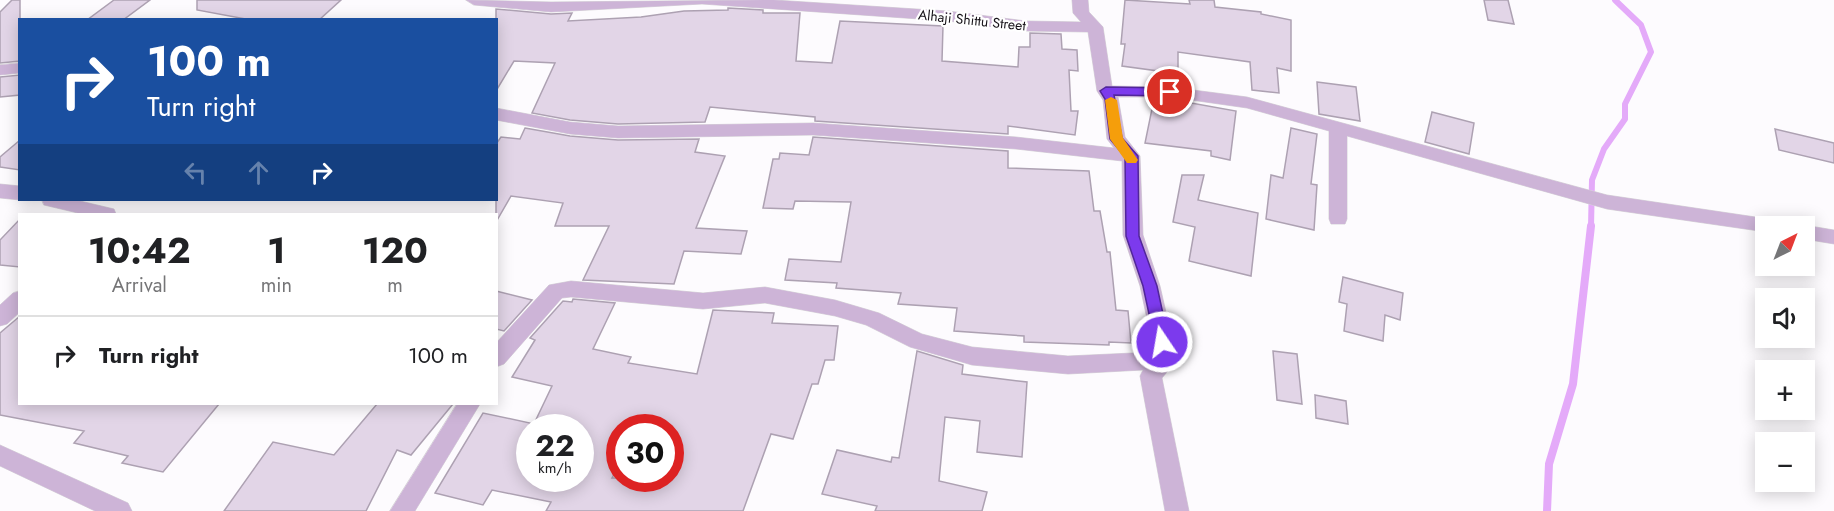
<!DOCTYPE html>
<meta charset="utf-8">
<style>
:root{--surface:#fff;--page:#f2f2f2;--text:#202124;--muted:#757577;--line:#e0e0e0}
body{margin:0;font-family:Jost,sans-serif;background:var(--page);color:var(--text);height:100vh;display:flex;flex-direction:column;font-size:22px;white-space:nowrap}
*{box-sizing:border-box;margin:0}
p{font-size:20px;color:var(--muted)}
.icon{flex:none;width:33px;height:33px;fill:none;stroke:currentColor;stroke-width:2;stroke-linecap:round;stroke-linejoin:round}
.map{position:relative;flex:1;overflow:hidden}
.details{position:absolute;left:18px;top:213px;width:480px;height:192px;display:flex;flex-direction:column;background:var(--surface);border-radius:0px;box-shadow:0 3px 15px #0003}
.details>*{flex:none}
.banner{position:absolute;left:18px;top:18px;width:480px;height:183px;border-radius:0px;box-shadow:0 3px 15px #0003;background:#1a4fa0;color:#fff;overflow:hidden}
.needle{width:39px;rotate:42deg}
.fabs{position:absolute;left:1755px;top:216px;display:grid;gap:12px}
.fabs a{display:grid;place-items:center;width:60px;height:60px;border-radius:0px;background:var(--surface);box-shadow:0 3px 15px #0003;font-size:30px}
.speed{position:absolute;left:516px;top:414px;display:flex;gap:12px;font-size:30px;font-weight:700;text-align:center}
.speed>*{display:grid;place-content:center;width:78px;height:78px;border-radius:50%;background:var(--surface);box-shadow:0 3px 15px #0003;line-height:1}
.speed small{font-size:15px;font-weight:400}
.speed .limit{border:9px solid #d22;background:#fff;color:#111}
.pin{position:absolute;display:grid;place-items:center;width:51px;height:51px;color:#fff;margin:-26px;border:3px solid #fff;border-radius:50%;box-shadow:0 2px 6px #0007}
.me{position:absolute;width:66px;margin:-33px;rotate:348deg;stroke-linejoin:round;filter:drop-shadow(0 0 4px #0008)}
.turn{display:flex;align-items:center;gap:21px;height:126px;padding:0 30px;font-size:27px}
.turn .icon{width:78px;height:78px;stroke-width:2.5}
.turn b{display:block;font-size:42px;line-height:51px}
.lanes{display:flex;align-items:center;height:57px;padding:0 30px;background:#0003;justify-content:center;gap:30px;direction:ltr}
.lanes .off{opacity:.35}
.eta{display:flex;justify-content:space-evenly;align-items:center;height:102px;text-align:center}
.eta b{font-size:36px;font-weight:700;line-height:42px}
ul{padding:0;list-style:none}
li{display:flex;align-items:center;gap:18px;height:78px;padding:0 30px;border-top:2px solid var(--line)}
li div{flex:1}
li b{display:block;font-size:22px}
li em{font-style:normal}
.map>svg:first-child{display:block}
</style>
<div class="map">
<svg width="1834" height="511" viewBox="0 0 1834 511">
<rect width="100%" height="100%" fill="#fdfbfe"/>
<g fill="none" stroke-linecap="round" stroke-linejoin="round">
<!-- stream-far1 -->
<path stroke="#e4aaf9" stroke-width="6" d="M1591,227L1592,180L1604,149L1625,119V104L1651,52L1641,25L1615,0"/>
<!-- stream -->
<path stroke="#e4aaf9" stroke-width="8" d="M1547,511L1549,464L1573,384L1591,226"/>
</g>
<!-- building -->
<g fill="#e2d5e7" stroke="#ada1b2" stroke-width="1.5" fill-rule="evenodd">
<path d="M12,0H20V61L0,63V12Z"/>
<path d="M114,0H150L123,20H87Z"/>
<path d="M197,0H341L319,20H251L197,10Z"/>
<path d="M1125,0L1190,4L1189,0H1214L1215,7L1261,12V14L1291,20V71L1277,68L1279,93L1252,90L1250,62L1178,52V86L1155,84L1158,71L1122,66L1125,44H1121Z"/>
<path d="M1484,0H1508L1514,24L1488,20Z"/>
<path d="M728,8L763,10V13H800L796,61L832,63L840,21L943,26L942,61L1018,67L1019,47H1030V33L1061,34L1062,49L1077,50L1078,71L1069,70L1071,111H1078L1075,135L1008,126V134L815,121V117L710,107L705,122L618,124L570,120L532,113L555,63L514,61L496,91V9L551,14L572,13L568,21L641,17L684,11L728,10Z"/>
<path d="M20,75V95L0,97V77Z"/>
<path d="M1317,82L1356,87L1360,121L1319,114Z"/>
<path d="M1154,99L1180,101L1236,111L1230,160L1211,156V151L1145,143Z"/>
<path d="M1432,112L1474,123L1469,154L1425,142Z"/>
<path d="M525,128L570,136L618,140L699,139L695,152L725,156L696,228L747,231L741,254L684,251L674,284L583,280L609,226H555L563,203L511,196L496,222V144L501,137L520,139Z"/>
<path d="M1291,128L1317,134L1311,184L1317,185L1314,230L1266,219L1271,175L1283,178Z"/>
<path d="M1775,129L1834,143V163L1779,150Z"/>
<path d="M813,137L1008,151V168L1089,171L1094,211H1100L1107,252H1110L1116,310L1128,311L1131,343L1109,342V345L1024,342V336L954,331L957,308L898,304L901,293L836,288L837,283L785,280L789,259L841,262L851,202L795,201L793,209L763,208L773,159H779L780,153L809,155Z"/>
<path d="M20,140V170L0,167V157Z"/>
<path d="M1182,175H1204L1198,200L1258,213L1251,276L1189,261L1195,227L1173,222Z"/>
<path d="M20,219V267L0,265V240Z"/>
<path d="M1343,277L1403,293L1400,320L1385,315L1383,341L1344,331L1347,304L1339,302Z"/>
<path d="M496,291L532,300L504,331L496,329Z"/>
<path d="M573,299L615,303L593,349L631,357L628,363L697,374L713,310L774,313L772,323L838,326L834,360H825L818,384H812L793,439L771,434L743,511H546L551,502L492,490L483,505L435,493L483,413L530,423V478H580V428H532L552,386L512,377L535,340L530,338L563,301L572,302ZM620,428H670V478H612L620,464Z"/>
<path d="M20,316V404H219L163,472L122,463L128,456L74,443L84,431L0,415V333Z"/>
<path d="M917,351L963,365L962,374L1027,382L1022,457L977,452L980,421L945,417L939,481L987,492L982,511H875L877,506L822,494L837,450L891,462L892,457L899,458Z"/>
<path d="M1273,351L1297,354L1302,404L1277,400Z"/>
<path d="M1315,395L1346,401L1348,424L1316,418Z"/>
<path d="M377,404H453L411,455L397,450L366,511H224L273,442L334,455Z"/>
</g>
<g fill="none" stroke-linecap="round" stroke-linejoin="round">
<defs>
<g id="minor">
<path d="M466,0L551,2L774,0L948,11L1026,21L1081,22L1073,13L1072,0H1088L1089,12L1103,27L1112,86L1170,87L1247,97L1607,195L1769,219L1776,221L1778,226H1766V232L1607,209L1347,136V219L1345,224H1331L1329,219V131L1247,108L1170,97H1118L1125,137L1140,156L1143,235L1160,286L1177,360L1162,378L1189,511H1165L1140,376L1143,370L1068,374L972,365L910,347L866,325L835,316L765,303L703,309L571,297L562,298L504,364L496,367V343L549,285L571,281L703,293L765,287L835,300L879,313L922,334L972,347L1068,356L1154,352L1140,286L1123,235L1122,161L1016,149L813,135L618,138L570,134L496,120V108L570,122L618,126L813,123L1016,137L1114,148L1107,139L1103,100L1097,91L1088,32L1026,31L948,21L702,4L551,12L474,5Z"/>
<path d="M20,63V73L0,75V65Z"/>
<path d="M0,184L20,186V200L0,198Z"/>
<path d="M42,200H76L114,209L116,214H82L44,205Z"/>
<path d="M1804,225L1834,230V244L1804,239V226H1799Z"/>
<path d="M20,291V312L7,324L0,326V305L13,293Z"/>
<path d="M457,404H480L415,511H390Z"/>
<path d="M0,445L128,503L132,511H95L0,466Z"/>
</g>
</defs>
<!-- minor casing -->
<use href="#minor" stroke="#d8d6d9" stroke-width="1"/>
<!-- minor -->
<use href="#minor" fill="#cdb4d7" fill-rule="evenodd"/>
</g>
<!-- route -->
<path fill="#7c3aed" stroke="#51269a" stroke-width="1.5" d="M1106,87L1170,88L1176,92L1170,96L1114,95L1122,138L1138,156L1139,236L1157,286L1169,342L1162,348L1155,342L1143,286L1126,236L1125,157L1110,139L1105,99L1100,91Z"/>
<!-- slow -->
<path fill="#f59e0b" d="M1111,97L1117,100L1123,138L1138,160L1136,163H1127L1110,139L1105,100Z"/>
<g text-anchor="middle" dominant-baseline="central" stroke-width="4.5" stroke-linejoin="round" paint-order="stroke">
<!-- far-street labels -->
<g font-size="14" fill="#161218" stroke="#fff">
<text transform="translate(972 20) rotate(6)">Alhaji Shittu Street</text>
</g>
</g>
</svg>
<div class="fabs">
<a><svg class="needle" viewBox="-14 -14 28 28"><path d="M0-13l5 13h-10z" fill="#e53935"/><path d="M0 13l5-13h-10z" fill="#757577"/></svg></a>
<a><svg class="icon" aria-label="sound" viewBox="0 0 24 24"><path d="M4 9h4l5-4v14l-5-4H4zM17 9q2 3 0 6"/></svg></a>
<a>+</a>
<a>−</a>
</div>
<div class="speed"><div>22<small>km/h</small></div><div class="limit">30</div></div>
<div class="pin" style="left:1170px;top:92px;background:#d93025"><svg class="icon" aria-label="arrive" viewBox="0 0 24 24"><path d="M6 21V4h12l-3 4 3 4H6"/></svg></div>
<svg class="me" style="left:1162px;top:342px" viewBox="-20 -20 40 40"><circle r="17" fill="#7c3aed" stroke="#fff" stroke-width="3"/><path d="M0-11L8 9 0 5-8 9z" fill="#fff"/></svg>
<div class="banner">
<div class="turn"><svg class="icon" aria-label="right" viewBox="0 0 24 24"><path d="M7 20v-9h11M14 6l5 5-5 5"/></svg><div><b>100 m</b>Turn right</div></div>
<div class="lanes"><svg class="icon off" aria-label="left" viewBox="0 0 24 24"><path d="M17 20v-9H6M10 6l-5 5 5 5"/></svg><svg class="icon off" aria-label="ahead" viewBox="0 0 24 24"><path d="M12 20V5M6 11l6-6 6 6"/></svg><svg class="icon" aria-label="right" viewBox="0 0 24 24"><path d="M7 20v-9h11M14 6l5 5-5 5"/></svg></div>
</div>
<section class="details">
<div class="eta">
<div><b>10:42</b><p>Arrival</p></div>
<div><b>1</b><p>min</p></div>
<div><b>120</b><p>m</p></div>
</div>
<ul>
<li><svg class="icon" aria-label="right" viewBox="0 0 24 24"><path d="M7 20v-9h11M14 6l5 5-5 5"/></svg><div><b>Turn right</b></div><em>100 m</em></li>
</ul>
</section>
</div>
